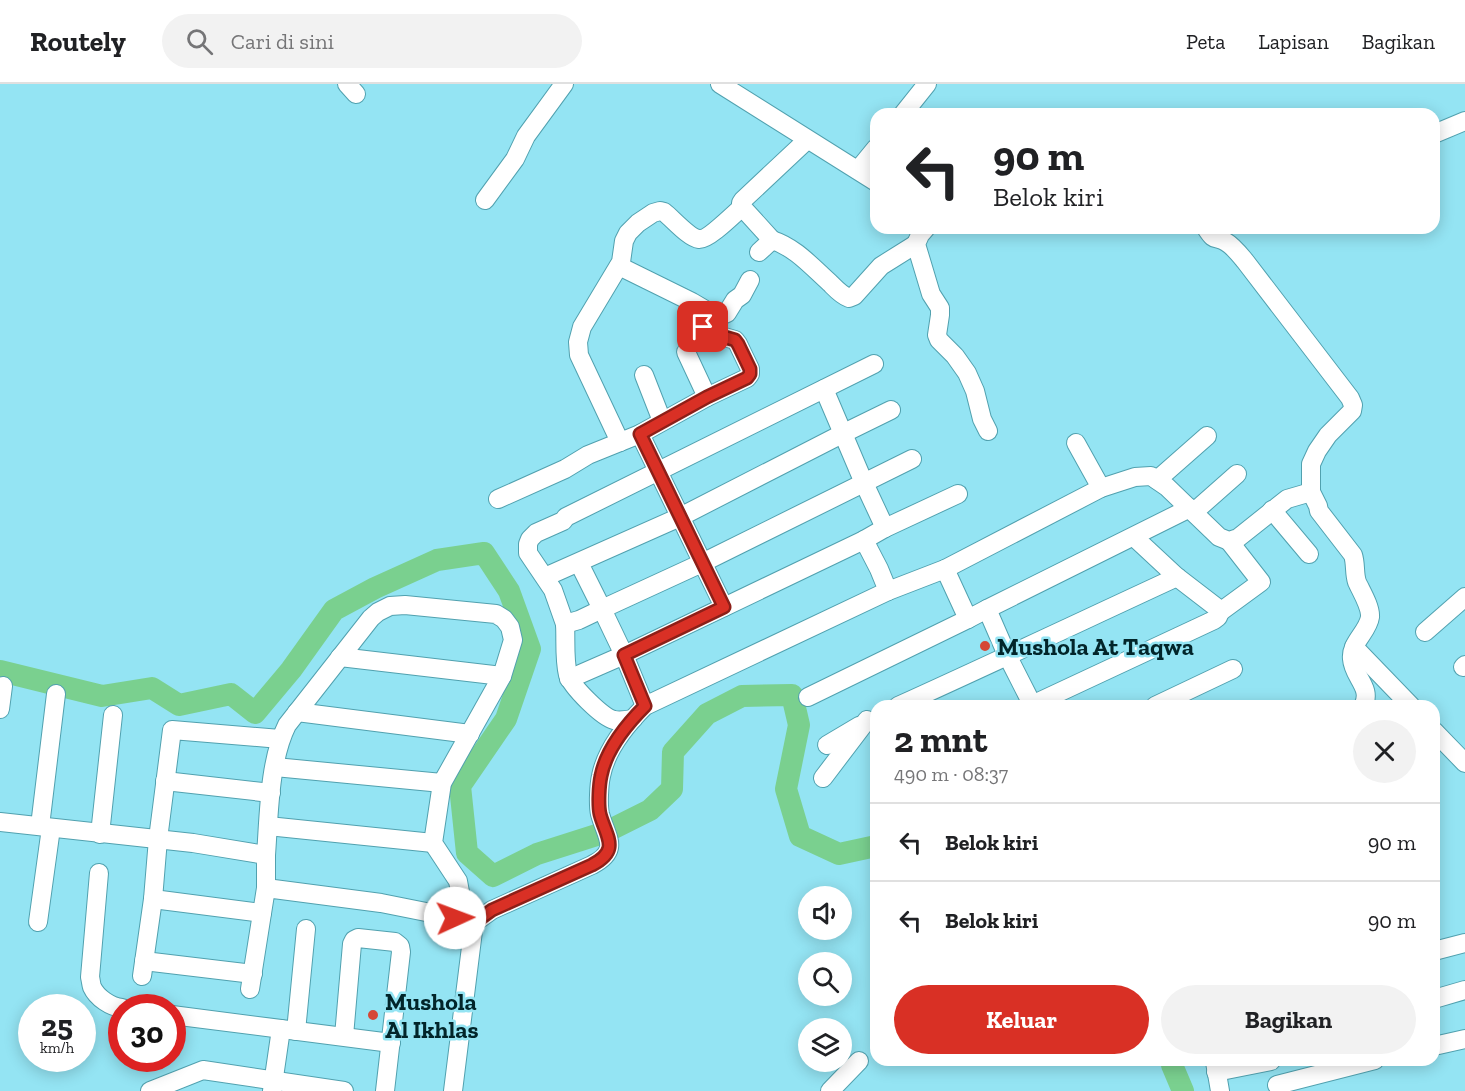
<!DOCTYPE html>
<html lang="id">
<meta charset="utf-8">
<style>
:root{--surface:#fff;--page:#f2f2f2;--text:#202124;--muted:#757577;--line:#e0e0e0;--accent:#d93025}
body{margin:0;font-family:"Zilla Slab",serif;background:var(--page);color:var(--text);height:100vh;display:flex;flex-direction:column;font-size:22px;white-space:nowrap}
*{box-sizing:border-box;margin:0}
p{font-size:20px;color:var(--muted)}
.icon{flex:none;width:33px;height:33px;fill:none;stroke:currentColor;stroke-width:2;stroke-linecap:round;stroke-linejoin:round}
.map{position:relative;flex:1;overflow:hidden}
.drawer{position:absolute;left:870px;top:616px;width:570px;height:366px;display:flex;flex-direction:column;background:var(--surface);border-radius:18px;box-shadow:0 3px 15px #0003}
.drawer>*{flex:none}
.top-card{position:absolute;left:870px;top:24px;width:570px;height:126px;border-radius:18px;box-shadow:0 3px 15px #0003;background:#fff;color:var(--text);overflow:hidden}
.buttons{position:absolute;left:798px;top:802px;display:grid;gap:12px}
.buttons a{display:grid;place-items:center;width:54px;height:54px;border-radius:50%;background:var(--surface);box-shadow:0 3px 15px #0003;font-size:30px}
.speed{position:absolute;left:18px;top:910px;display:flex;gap:12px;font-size:30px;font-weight:700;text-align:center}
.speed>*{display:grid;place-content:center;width:78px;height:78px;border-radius:50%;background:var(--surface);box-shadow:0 3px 15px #0003;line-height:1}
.speed small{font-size:15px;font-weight:400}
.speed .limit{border:9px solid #d22;background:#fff;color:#111}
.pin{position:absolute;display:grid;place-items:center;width:51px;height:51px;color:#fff;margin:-26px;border-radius:12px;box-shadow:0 3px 9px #0006}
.me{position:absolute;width:66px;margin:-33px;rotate:88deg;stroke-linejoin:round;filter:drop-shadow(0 0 4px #0008)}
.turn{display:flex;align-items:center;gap:21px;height:126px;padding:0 24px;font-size:27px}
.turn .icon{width:78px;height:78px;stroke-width:2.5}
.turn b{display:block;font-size:42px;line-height:51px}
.round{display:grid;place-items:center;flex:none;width:63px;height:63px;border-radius:32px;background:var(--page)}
.head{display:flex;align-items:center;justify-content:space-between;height:102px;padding:0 24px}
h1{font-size:36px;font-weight:700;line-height:45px}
.button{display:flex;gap:12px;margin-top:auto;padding:12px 24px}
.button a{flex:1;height:69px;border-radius:36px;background:var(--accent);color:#fff;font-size:24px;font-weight:700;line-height:69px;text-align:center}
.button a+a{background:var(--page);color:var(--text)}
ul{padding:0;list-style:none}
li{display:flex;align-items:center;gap:18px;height:78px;padding:0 24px;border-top:2px solid var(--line)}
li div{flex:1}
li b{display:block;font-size:22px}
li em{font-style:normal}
header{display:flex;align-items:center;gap:36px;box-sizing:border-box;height:84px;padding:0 30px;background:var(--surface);border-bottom:2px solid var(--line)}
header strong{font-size:28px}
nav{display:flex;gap:33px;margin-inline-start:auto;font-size:21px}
.search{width:420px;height:54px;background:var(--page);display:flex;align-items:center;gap:15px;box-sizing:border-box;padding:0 21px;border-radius:33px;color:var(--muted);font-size:22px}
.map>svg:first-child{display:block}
</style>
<header>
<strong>Routely</strong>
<div class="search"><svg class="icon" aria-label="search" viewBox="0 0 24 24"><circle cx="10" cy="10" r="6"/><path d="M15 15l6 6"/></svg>Cari di sini</div>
<nav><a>Peta</a><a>Lapisan</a><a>Bagikan</a></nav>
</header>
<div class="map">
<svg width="1465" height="1007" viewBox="0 0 1465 1007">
<rect width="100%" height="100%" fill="#94e4f3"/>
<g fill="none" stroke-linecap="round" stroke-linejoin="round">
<!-- river -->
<g stroke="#7ad08f" stroke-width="22">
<path d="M0,587L102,612L152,604L179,621L231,610L255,629L291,586L334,526L375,504L437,476L484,469L509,507L530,565L506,635L460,702L467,769L493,792L537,770L606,748L650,726L672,705L673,668L707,630L742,612L792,611L799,641L786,705L800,752L839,770L876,762"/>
<path d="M1172,976V981L1183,1007"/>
</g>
<defs>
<g id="minor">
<path d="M347,0L356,10"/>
<path d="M720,0L876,98"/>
<path d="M903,30L927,0"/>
<path d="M1434,50L1465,37"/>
<path d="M858,86L876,64"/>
<path d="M485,116L515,75L526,52L564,0"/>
<path d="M926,144L920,151L916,160L931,210L940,224V231L937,251L939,256L955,272L967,289L975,307L982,335L988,347"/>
<path d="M1206,144C1216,160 1215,151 1226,158C1233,162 1240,171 1245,177L1350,314L1353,321L1352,327L1328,351L1317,367L1311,380V408L1318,422L1319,427L1353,471C1356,480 1354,489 1357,498C1361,507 1371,523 1370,533C1368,548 1350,559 1352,575C1353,593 1373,604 1363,622"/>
<path d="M772,156C795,163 812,183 830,199C836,205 841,211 849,214L854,212L881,182L916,160"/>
<path d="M759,168L772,156L742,123L741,119L743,116L807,56"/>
<path d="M619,182L692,218L714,231L720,232L727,229L735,216L742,211L750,196"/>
<path d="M686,268L707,313"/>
<path d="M644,291L662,337"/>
<path d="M824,305L864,399L885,444"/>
<path d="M640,350L724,523"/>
<path d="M620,358L579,271L578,258L582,243L621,178L624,157L628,149L638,139L653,129L660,127L664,128C672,134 689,154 699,155C708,156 734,130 742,123"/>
<path d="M1076,359L1101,404"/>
<path d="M1157,396L1207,352"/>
<path d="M498,415L565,385L588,371L640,350L707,313L747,294L750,290V285L738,260L735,256L714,250L706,244L703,243L692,249"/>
<path d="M1272,426L1309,470"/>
<path d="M1194,428L1237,390"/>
<path d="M579,479L602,525L579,536L565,540L553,506L528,469V460L530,455L536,449L563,437L566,433L874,280"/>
<path d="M945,485L1101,404L1135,393L1151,392L1167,403L1219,453L1229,457L1238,454L1287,415L1311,408"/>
<path d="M545,493L680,433L842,350L891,326"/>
<path d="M888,507L945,485L968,535L987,525L1007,571L1033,622"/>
<path d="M987,525L1190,424"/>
<path d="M1220,528L1261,498L1229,457"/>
<path d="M565,540C566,556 564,575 568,591C572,603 602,633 614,636C620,637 627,636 633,635"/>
<path d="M1425,548L1465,513"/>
<path d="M1354,563L1411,622"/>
<path d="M340,573L502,592"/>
<path d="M1463,583L1465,581"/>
<path d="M569,595L624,571L864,456L885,444L958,410"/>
<path d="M808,613L968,535"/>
<path d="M1032,621L1214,536L1218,533L1220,528L1216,523L1177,493L1134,453"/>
<path d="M645,622L624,571L602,525L702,479L912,375"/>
<path d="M898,622C991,580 1084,536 1177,493"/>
<path d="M1155,622L1233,585"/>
<path d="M0,625L3,602"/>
<path d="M297,628L470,650"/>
<path d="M1434,647L1465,679"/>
<path d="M827,661L859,642"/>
<path d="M275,683L442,699"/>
<path d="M823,694L867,636"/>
<path d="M165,697L271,709"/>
<path d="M0,738L193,759L266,771V804"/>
<path d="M40,742L56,610"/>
<path d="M268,742L433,759"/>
<path d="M100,750L113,631"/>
<path d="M266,771C269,731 269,677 287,641L371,534L378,528L390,522L405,521L496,530L504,535L510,543L513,556L502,592L442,699L433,759L458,797L460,808L455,834"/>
<path d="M99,789L90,893C91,897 91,900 92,903C97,914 111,923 122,924"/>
<path d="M153,815L262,829"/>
<path d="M38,838L51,744"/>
<path d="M1434,867L1465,859"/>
<path d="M144,877L253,890"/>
<path d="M142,892L153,815L158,755L172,646L280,655"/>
<path d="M250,905L266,804L381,819L466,836"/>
<path d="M1434,915L1465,906"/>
<path d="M172,931L391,959"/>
<path d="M296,947L306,845"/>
<path d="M344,952L352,860L354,856L358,854L395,858L400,862L401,868L385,1007"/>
<path d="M1434,962L1465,955"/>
<path d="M1215,978L1220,1007"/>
<path d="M1216,988L1271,977"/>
<path d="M1277,1001L1375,976"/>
<path d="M150,1007L203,986L344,1007"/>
<path d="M272,1007L281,945"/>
<path d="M453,1007L474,839L492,826L592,781C621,766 606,753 600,730C598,721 599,701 601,692C606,666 627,640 645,622L888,507L879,485L864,456"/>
<path d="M830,1007L859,977"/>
</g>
</defs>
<!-- minor casing -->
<use href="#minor" stroke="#51a1af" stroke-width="20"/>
<!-- minor -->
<use href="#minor" stroke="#fff" stroke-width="18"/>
</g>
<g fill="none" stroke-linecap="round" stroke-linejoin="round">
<defs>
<path id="route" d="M455,834L474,839L492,826L592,781C621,766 606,753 600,730C598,721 599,701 601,692C606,666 627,640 645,622L624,571L724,523L640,350L707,313L747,294L750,290V285L738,260L735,256L714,250L706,244L703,243"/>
</defs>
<!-- route casing -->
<use href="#route" stroke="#8d1f18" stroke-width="15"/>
<!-- route -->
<use href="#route" stroke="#d93025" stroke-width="10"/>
</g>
<!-- markers -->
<g fill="#d54836" stroke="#94e4f3" stroke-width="2">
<circle cx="985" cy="562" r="6"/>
<circle cx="373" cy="931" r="6"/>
</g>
<g text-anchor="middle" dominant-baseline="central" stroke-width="5" stroke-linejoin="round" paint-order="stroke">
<!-- poi labels -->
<g font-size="24" font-weight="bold" fill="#02252a" stroke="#94e4f3" text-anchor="start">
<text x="997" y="562">Mushola At Taqwa</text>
<text x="385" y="917">Mushola<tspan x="385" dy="28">Al Ikhlas</tspan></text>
</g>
</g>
</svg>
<div class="buttons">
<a><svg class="icon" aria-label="sound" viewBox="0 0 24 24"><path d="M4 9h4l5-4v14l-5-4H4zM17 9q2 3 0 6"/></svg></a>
<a><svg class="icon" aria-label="search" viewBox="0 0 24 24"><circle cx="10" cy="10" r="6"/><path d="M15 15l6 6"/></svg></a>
<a><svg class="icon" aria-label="layers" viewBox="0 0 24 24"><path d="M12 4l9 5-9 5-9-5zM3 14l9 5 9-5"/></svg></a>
</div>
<div class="speed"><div>25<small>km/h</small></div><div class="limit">30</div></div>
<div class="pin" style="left:703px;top:243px;background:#d93025"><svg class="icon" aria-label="arrive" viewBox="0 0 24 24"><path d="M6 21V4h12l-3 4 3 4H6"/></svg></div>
<svg class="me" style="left:455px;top:834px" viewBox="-20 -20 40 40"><circle r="19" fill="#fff"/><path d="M0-13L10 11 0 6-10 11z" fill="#d93025"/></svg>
<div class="top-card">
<div class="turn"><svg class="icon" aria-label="left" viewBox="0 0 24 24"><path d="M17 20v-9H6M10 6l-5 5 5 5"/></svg><div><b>90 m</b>Belok kiri</div></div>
</div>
<section class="drawer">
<div class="head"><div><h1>2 mnt</h1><p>490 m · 08:37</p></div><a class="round"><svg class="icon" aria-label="close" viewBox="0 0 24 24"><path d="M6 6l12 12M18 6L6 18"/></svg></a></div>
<ul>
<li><svg class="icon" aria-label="left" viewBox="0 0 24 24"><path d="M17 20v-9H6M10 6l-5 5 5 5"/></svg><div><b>Belok kiri</b></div><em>90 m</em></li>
<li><svg class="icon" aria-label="left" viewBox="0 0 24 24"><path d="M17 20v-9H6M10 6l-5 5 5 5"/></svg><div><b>Belok kiri</b></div><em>90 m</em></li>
</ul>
<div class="button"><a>Keluar</a><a>Bagikan</a></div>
</section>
</div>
